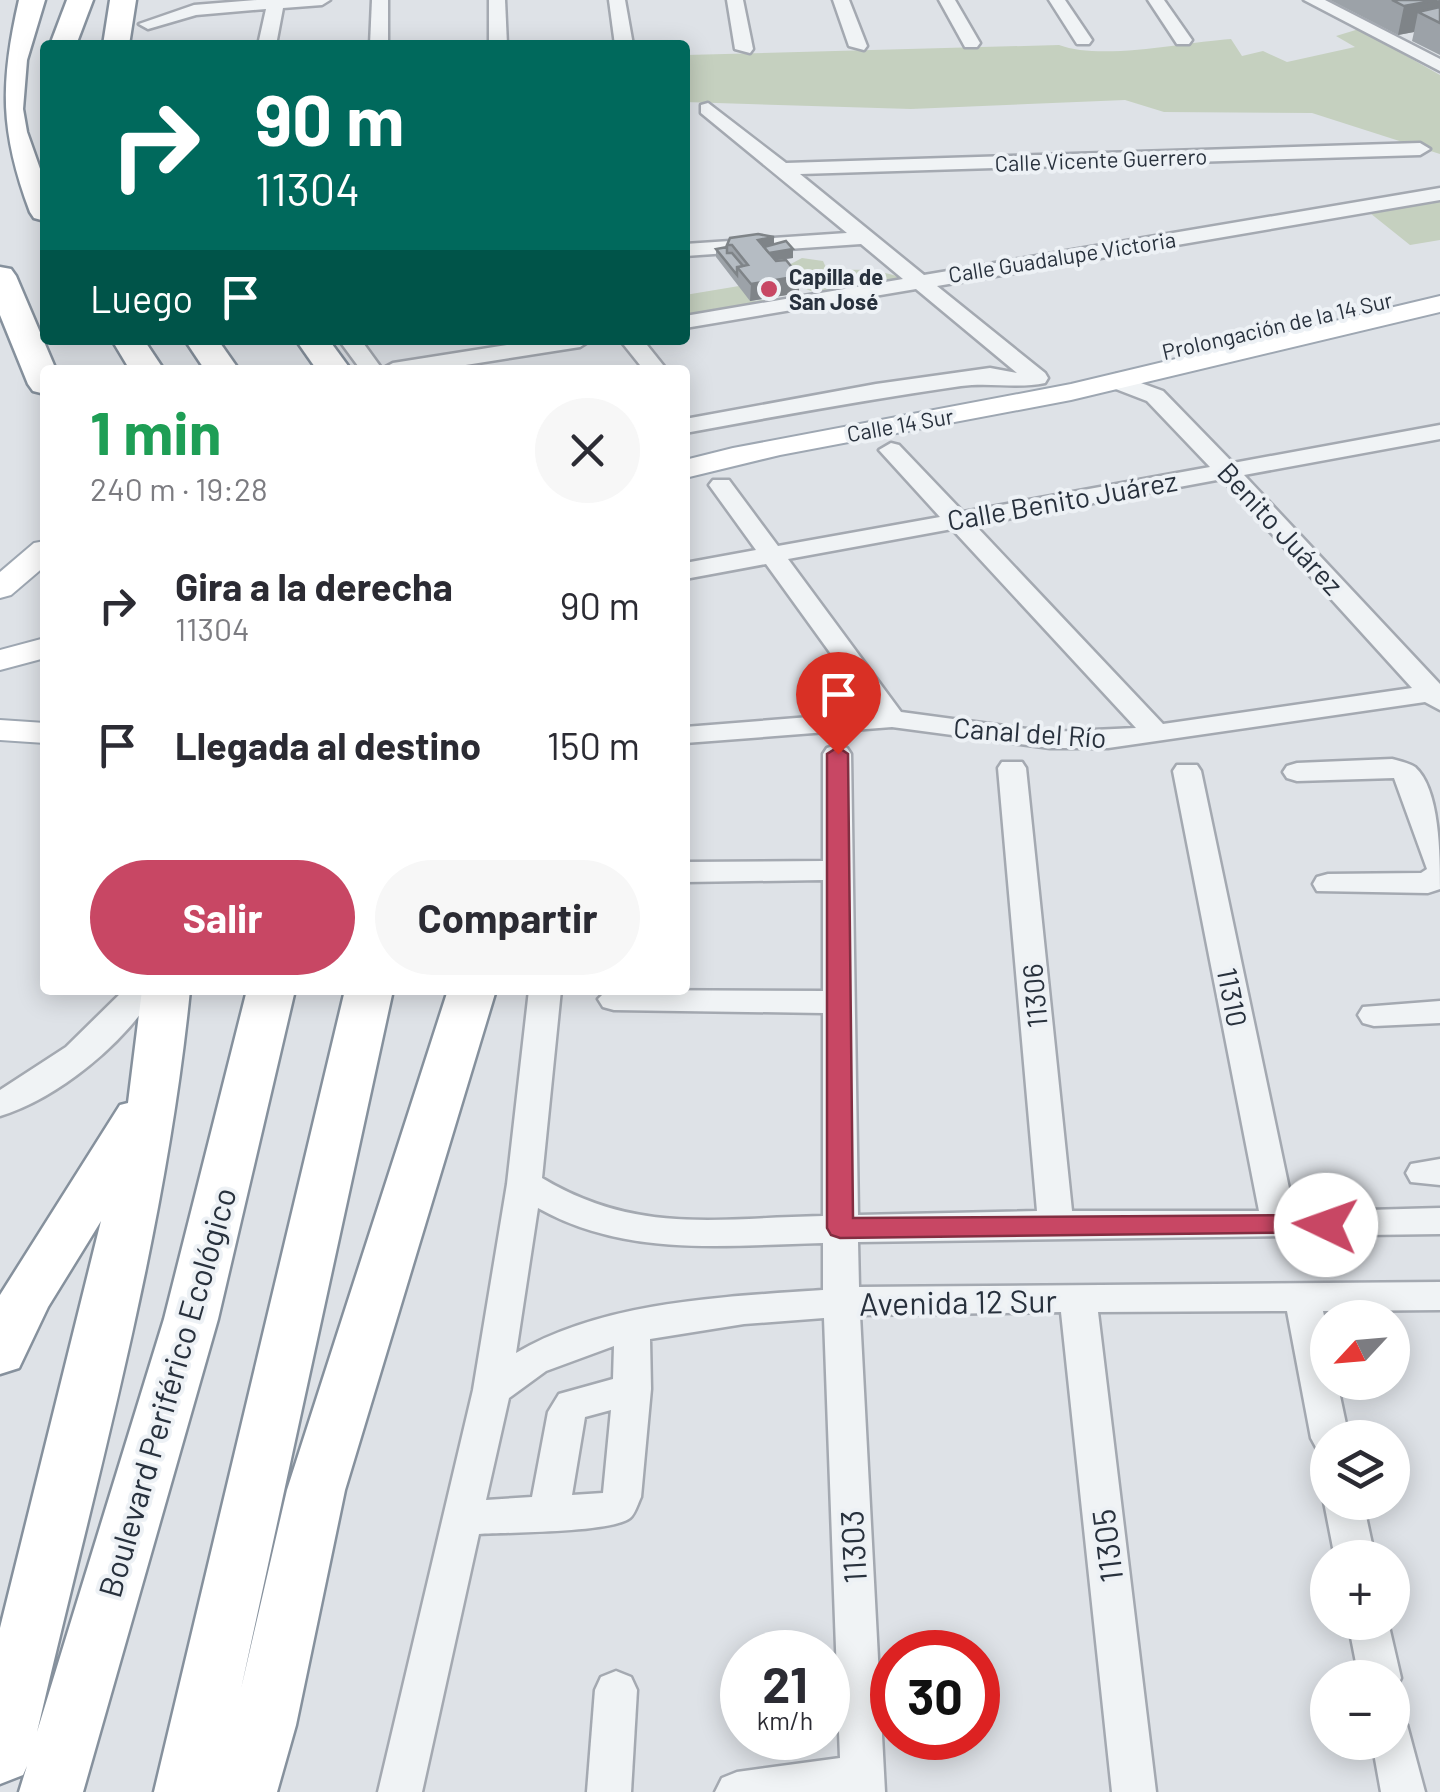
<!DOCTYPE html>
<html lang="es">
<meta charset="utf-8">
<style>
:root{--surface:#fff;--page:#f7f7f7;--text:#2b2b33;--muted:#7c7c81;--accent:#c84764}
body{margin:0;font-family:Barlow,sans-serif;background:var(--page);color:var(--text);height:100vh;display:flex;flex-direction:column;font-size:38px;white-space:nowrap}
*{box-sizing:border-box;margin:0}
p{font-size:32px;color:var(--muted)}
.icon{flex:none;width:55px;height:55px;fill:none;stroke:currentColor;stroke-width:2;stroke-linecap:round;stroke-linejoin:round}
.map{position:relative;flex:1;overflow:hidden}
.side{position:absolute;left:40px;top:365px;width:650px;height:630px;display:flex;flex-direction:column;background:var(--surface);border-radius:10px;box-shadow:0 5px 25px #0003}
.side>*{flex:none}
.banner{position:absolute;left:40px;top:40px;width:650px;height:305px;border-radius:10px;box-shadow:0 5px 25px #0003;background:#00695c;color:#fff;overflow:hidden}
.needle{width:65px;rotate:244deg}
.fabs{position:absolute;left:1310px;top:1300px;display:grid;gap:20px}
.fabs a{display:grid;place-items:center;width:100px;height:100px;border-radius:50%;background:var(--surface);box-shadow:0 5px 25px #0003;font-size:50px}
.speed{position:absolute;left:720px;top:1630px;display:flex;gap:20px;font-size:50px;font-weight:700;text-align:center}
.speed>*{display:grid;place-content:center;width:130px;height:130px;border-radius:50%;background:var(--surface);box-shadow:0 5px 25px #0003;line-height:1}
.speed small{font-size:25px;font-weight:400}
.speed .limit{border:15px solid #d22;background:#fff;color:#111}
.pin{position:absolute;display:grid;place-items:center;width:85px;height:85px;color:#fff;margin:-102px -42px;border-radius:50% 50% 50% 0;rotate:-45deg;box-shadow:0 0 10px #0007}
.pin .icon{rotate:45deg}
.me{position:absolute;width:110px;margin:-55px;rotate:273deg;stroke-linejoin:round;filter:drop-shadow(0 0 8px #0008)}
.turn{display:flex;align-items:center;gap:35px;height:210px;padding:0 50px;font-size:45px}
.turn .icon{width:130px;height:130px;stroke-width:2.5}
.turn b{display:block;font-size:70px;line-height:85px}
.then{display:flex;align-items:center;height:95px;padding:0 50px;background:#0003;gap:20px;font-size:38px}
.round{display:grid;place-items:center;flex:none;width:105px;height:105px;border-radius:52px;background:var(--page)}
.head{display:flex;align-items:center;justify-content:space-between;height:170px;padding:0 50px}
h1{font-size:60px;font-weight:700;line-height:75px;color:#1e9e55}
.button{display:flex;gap:20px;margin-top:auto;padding:20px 50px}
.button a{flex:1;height:115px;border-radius:60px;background:var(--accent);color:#fff;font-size:40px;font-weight:700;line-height:115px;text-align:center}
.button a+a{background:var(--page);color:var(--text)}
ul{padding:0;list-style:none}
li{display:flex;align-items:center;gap:30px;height:140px;padding:0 50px}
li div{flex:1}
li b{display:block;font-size:38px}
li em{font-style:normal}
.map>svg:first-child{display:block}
</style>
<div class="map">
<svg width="1440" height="1792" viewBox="0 0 1440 1792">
<rect width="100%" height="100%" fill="#dee2e7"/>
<!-- green -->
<g fill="#c5d0bf">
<path d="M1359,29L1440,75V154L1312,113L1164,112L1125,100L911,109L685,102L686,55L1059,45C1102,61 1185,42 1231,39L1242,56L1263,51L1287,62L1355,47L1336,36Z"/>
<path d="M1440,202V240L1410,245L1370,213Z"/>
<path d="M802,258L823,261L828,272L834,275C843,265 891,271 905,280L685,321V295L739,286L752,301L818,294L799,286L805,280L787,266Z"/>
</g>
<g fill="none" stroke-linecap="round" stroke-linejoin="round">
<defs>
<g id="minor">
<path d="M257,0H330L322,5L283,8L276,45H258L266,9L196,15L148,29L139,24L194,5Z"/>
<path d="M372,0H388V45H370Z"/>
<path d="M489,0H505L507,45H489Z"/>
<path d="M609,0H625L633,45H615Z"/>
<path d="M727,0H743L753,49L750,53L735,49Z"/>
<path d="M833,0H849L867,46L864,50L849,46Z"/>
<path d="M939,0H955L980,43L977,47H965Z"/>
<path d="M1049,0H1065L1092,40L1089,44H1077Z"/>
<path d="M1148,0H1164L1192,40L1189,44H1177Z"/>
<path d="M1304,0H1325L1440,59V71Z"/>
<path d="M708,103L786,163L1420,143L1430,149L1420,155L800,174L924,275L1440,188V200L937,286L1045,373L1048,378L1045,383C1018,389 990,382 961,386C869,399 777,416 685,433V419L876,384L990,368L1017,373L916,289L685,328V316L903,279L861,244L685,256V244L847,233L701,113V105Z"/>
<path d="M339,340H361L382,369L393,363L539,340H591L580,347L434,370H361Z"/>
<path d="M620,340H643L667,370H644Z"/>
<path d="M1116,374L1163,391L1233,463L1440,425V439L1244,475L1440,684V710L1425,702L1108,748H1050L892,727L685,743V727L873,712L766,564L685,579V563L756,550L709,485L713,480H729L778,546L940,517L879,450L891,443L899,445L963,512L1210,467L1147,401L1108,386L1105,381ZM1222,479L1412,688L1163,724L975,525ZM952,529L1136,728L1050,732L901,712L788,559Z"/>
<path d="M837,745L847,748L851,754L858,1215L1037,1211L998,768L1002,762H1022L1026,768L1072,1211H1259L1173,771L1177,765H1197L1201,771L1294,1212L1440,1208V1234L858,1242L859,1287L1440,1282V1310L1323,1311L1328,1334V1382H1337L1349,1438H1328V1453L1317,1449L1311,1438L1287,1311L1098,1312L1156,1792H1112L1061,1312L860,1315L885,1792H715L722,1778L737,1772L840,1758L824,1318L744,1324L650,1339L651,1389L641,1497C638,1503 635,1514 630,1518C610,1533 508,1532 479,1534L422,1792H378L473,1390L507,1184L529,990H561L542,1178C637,1235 717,1218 823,1216V1013L614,1010L603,1007L598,999L607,990L823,991V880L685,882V862L823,861V754L827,748ZM538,1208C627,1258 725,1245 823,1243V1290C723,1297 604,1301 516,1353ZM614,1346L613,1379L559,1394L548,1412L532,1497L486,1500L509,1398L546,1371ZM611,1410L603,1493L572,1495L585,1417Z"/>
<path d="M1392,759C1399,761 1409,763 1415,767C1440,789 1440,856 1440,889L1428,893L1317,891L1313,884L1317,877L1328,874L1421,873L1427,869L1394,778L1297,781L1287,778L1283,772L1287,766L1297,763Z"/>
<path d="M124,990H157C125,1043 59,1098 0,1116V1090L66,1047Z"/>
<path d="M1440,1001V1023L1374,1026L1363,1023L1358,1015L1363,1007Z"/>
<path d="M1440,1159V1185L1411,1182L1406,1173L1411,1164Z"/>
<path d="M1328,1494V1502H1363L1375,1558H1335L1324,1502Z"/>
<path d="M1348,1622H1388L1401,1678L1395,1691L1392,1678H1359Z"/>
<path d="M616,1671L631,1677L637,1690L631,1792H587L595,1690L601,1677Z"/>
<path d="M1392,1720L1407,1725L1425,1792H1381L1372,1742H1392Z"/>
</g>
<g id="major">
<path d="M1440,296V312L1071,400L780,455L685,478V460L733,448L1071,384Z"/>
<path d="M45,541V566L11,595L0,598V572L34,543Z"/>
<path d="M45,638V658L0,670V650Z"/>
<path d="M0,720L45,723V743L0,740Z"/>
</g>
<g id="highway">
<path d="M19,0H45L27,60L23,109L27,132L45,183V221L34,218L30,212C0,132 0,83 19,0Z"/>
<path d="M67,0H93L76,45H50Z"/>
<path d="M110,0H136L129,45H103Z"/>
<path d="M0,267L11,269L16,276L56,370H45V394L33,391L28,384L0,315Z"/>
<path d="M112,340H144L164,370H130Z"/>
<path d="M185,340H218L239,370H205Z"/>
<path d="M296,340H329L351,370H317Z"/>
<path d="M142,990H190C165,1240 94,1487 37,1732L164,1319L247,990H295L218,1319L83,1792H19L27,1766L23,1775L0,1784V1628L101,1221L48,1307L19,1368L0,1374V1295L120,1105L128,1103Z"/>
<path d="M345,990H393L241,1689L287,1490L448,990H496L345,1490L296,1725L277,1792H154Z"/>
</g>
</defs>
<!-- minor casing -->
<use href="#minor" stroke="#a4a9b1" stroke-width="5"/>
<!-- major casing -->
<use href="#major" stroke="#9ea7b2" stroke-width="4"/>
<!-- highway casing -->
<use href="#highway" stroke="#86919d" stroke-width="5"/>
<!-- minor -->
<use href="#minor" fill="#f0f3f5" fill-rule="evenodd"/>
<!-- major -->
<use href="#major" fill="#fff" fill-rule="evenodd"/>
<!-- highway -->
<use href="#highway" fill="#fff" fill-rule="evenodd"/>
</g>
<!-- wall -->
<g fill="#9ca2a8">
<path d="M1330,0H1440V55L1412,41L1414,32L1398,35Z"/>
<path d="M774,237V244L793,258L775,260L799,276V293L750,301L716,257V249L727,247V245Z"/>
</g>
<!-- shaded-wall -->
<g fill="#7f8488">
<path d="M1440,0V23L1418,12L1414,32L1398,35L1404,6Z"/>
<path d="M774,237V252L793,249V258L762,262L758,240Z"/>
<path d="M799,276V293L750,301L751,284Z"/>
</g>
<!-- building -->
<g fill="#b5bcc3" stroke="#7f8488" stroke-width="2.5">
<path d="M1392,0H1437L1404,6Z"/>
<path d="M1440,7V23L1418,12Z"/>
<path d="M758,234L774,237L758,240L776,261L786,260L799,276L751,284L737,267L748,265L732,245H727L730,238Z"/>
<path d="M786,241L793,249L769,253L764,247Z"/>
<path d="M727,247V253H732L743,266L737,267V275L716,249Z"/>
</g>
<!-- route -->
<path fill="#c84764" stroke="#822e41" stroke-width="2.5" d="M838,747L848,754L853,1218L1326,1215L1335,1218L1339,1225L1335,1232L840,1238L831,1235L827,1228V754Z"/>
<!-- markers -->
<circle fill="#c84764" stroke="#edf1f5" stroke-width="4" cx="769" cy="289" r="10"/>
<g text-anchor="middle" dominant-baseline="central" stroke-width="8" stroke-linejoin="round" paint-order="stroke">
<!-- far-street labels -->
<g font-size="22" fill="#28313d" stroke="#edf1f5">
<text transform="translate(1101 159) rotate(-2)">Calle Vicente Guerrero</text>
<text transform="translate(1062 256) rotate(-9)">Calle Guadalupe Victoria</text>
<text transform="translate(1277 325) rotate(-13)">Prolongación de la 14 Sur</text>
<text transform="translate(900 424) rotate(-10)">Calle 14 Sur</text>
</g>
<!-- far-poi labels -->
<g font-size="22" font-weight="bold" fill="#28313d" stroke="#edf1f5" text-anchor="start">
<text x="789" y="276">Capilla de<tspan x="789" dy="25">San José</tspan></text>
</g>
<!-- street labels -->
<g font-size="28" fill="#28313d" stroke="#edf1f5">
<text transform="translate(1062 500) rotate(-10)">Calle Benito Juárez</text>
<text transform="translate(1281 528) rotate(47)">Benito Juárez</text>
<text transform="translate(1030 732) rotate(4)">Canal del Río</text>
<text transform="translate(1034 996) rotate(-95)">11306</text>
<text transform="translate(1233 997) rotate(79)">11310</text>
</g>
<!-- near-street labels -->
<g font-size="32" fill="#28313d" stroke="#edf1f5">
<text transform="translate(958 1301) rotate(-1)">Avenida 12 Sur</text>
<text transform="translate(166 1392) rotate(-74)">Boulevard Periférico Ecológico</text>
<text transform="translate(1106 1546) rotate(-97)">11305</text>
<text transform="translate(852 1547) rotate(-93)">11303</text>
</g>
</g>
</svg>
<div class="fabs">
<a><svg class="needle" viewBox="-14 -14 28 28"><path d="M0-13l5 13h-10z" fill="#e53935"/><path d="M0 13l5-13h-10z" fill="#7c7c81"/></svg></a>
<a><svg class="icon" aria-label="layers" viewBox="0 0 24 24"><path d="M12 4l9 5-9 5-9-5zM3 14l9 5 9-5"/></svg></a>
<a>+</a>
<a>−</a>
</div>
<div class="speed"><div>21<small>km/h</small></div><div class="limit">30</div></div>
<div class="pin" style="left:838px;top:754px;background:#d93025"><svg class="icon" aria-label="arrive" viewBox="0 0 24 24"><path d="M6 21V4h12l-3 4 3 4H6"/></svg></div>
<svg class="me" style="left:1326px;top:1225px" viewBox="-20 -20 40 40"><circle r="19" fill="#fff"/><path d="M0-13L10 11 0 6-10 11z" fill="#c84764"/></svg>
<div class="banner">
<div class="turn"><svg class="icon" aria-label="right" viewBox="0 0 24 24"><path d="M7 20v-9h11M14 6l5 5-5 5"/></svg><div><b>90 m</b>11304</div></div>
<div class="then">Luego<svg class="icon" aria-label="arrive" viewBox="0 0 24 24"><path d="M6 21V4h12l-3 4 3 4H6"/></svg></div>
</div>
<section class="side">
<div class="head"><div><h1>1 min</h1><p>240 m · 19:28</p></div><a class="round"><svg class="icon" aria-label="close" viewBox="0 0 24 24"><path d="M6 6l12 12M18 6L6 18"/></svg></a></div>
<ul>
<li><svg class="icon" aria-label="right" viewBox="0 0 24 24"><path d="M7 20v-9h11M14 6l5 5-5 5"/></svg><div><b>Gira a la derecha</b><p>11304</p></div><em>90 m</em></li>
<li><svg class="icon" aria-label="arrive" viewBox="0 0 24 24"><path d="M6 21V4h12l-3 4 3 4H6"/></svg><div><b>Llegada al destino</b></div><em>150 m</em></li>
</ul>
<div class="button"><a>Salir</a><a>Compartir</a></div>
</section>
</div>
